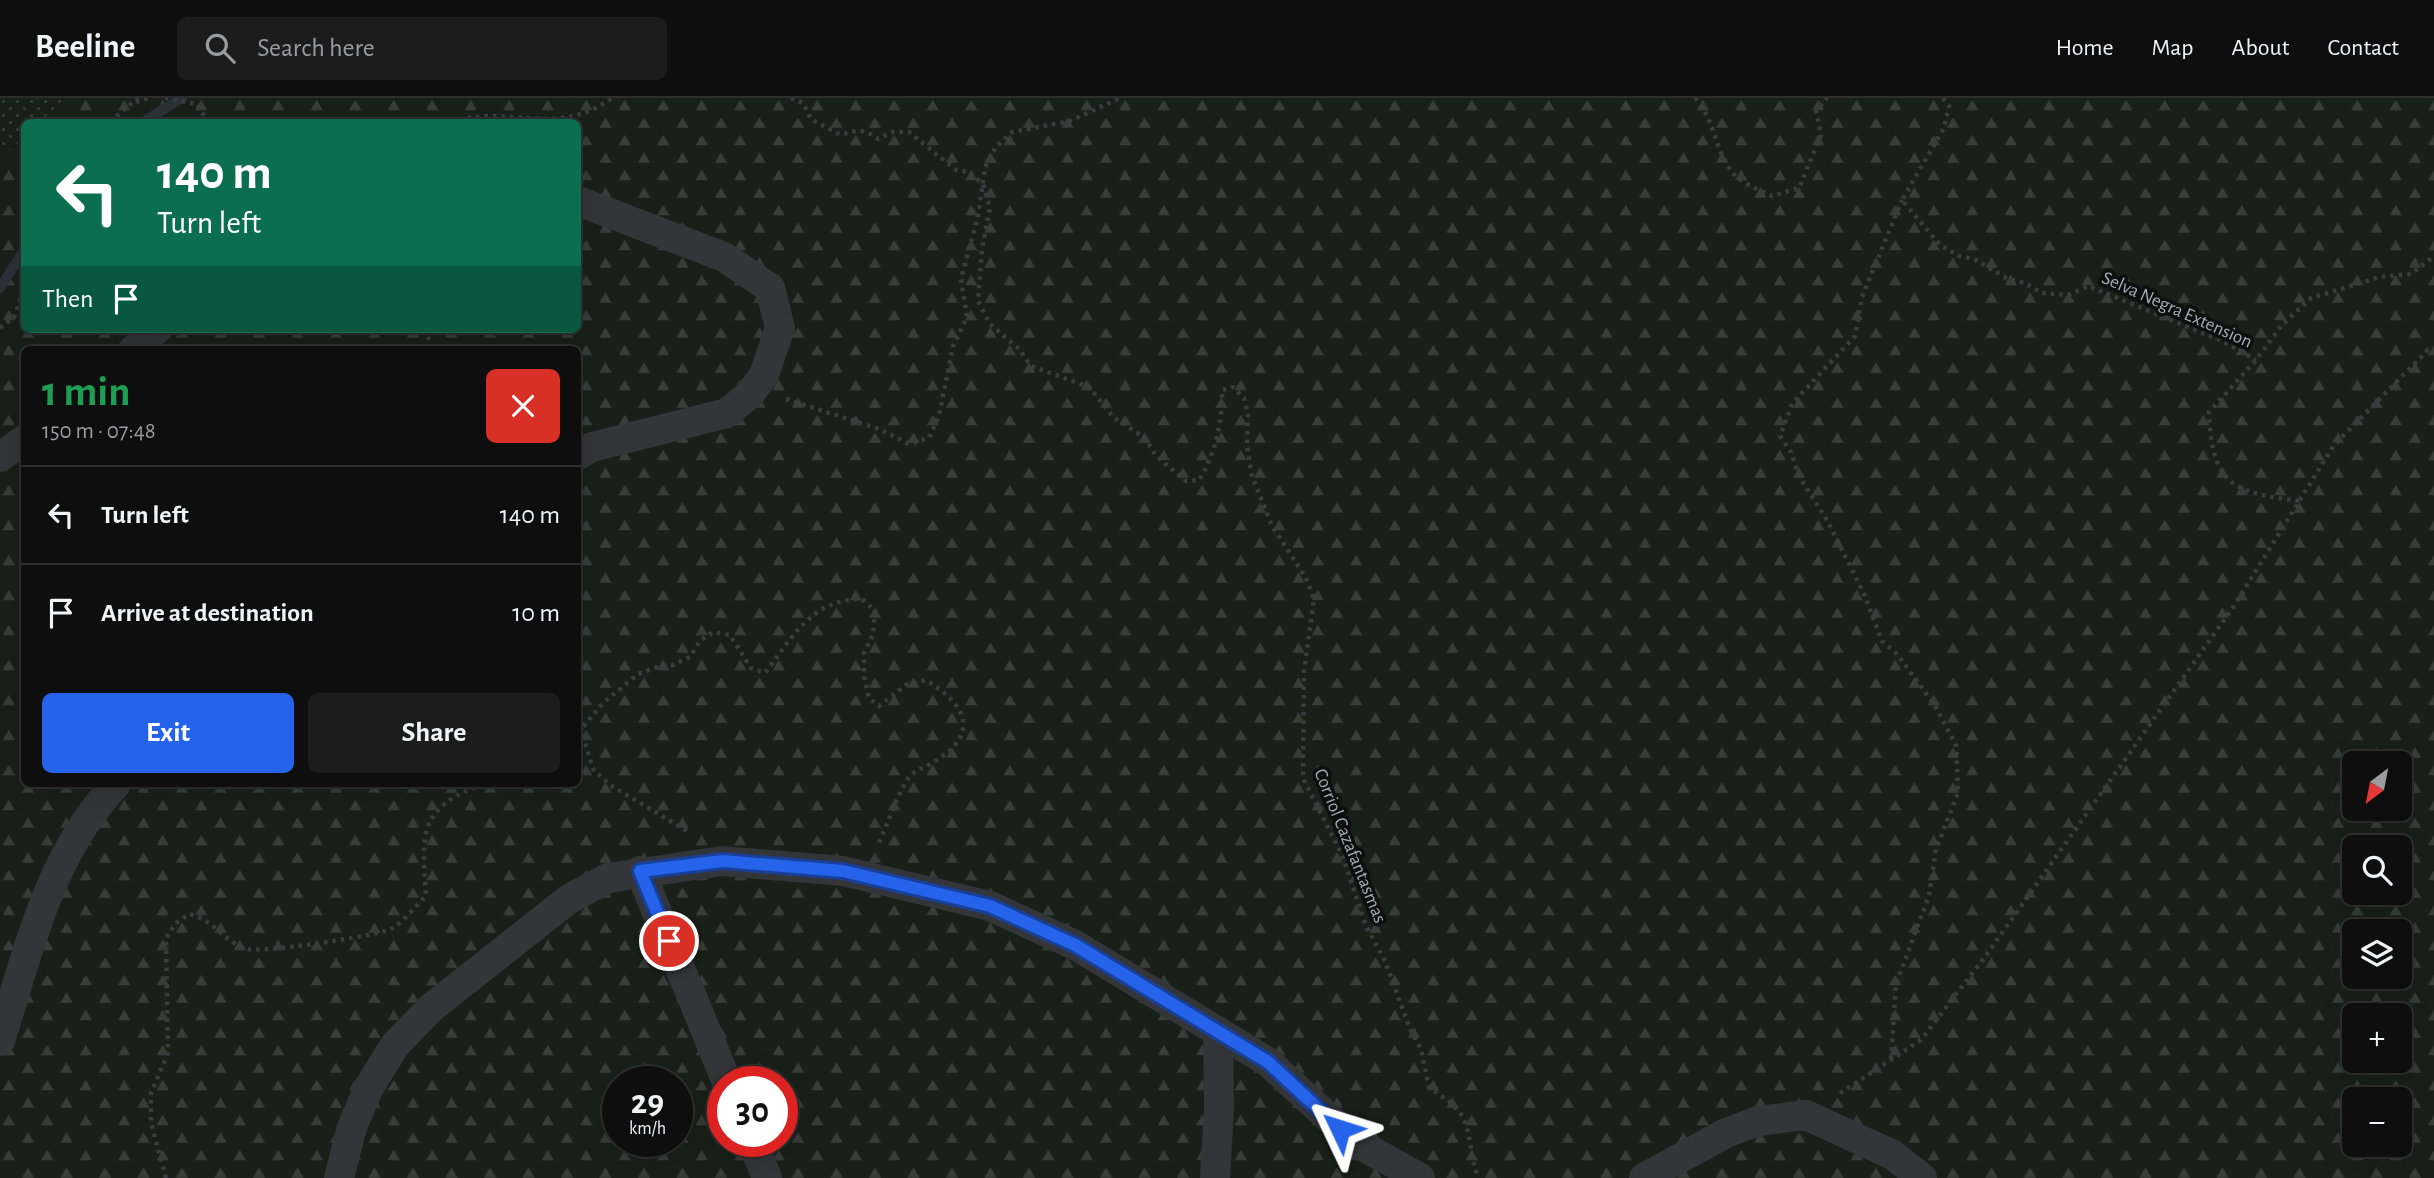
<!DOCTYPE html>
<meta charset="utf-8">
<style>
:root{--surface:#0e0e0f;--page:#1c1c1d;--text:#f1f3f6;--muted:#9b9c9e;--line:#2e2e2f;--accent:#2563eb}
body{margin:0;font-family:"Alegreya Sans",sans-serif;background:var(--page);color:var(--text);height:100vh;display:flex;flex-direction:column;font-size:26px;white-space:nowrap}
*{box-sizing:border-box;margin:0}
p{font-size:23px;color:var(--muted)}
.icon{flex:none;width:38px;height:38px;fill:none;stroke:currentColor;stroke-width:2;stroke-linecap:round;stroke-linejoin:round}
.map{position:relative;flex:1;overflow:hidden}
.side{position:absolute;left:21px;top:248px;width:560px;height:441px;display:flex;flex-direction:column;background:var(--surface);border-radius:10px;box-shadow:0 7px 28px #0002,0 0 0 2px var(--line)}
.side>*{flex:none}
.hud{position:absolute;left:21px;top:21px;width:560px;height:214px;border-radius:10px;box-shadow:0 7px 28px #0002,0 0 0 2px var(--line);background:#0b6e4f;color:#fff;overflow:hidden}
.needle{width:46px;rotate:212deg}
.buttons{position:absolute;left:2342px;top:653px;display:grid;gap:14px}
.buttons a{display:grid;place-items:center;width:70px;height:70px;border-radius:10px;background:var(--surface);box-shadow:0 7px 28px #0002,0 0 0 2px var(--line);font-size:35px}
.speed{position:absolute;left:602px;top:968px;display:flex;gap:14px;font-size:35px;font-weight:700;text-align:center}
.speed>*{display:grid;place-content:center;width:91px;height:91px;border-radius:50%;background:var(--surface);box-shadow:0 7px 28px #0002,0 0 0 2px var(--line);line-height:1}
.speed small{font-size:18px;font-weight:400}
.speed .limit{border:10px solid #d22;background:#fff;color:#111}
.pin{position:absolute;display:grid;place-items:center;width:60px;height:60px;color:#fff;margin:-30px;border:4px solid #fff;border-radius:50%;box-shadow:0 2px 7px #0007}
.me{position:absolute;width:77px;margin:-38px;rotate:311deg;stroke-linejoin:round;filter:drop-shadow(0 0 5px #0008)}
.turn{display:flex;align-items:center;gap:24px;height:147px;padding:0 21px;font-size:32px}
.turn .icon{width:91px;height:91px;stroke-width:2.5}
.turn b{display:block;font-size:49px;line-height:60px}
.then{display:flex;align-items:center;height:66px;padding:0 21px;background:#0003;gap:14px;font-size:26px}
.round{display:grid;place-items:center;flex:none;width:74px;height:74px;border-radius:10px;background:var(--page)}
.summary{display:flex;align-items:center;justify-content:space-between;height:119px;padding:0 21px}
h1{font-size:42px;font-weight:600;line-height:52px;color:#1e9e55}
.primary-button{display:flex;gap:14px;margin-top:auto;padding:14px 21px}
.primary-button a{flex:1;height:80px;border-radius:10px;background:var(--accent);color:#fff;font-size:28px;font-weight:600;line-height:80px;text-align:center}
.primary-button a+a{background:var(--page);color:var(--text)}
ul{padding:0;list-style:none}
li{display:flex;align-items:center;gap:21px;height:98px;padding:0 21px;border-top:2px solid var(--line)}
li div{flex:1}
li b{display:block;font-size:26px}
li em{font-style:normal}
header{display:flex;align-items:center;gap:42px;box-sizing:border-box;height:98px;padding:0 35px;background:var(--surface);border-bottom:2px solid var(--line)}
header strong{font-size:33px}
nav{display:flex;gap:38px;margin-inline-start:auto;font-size:24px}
.search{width:490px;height:63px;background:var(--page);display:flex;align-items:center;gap:18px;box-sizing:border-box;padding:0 24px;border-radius:10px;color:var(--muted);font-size:26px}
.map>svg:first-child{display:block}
</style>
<header>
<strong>Beeline</strong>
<div class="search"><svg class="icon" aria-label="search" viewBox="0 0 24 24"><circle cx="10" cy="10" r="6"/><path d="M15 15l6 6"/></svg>Search here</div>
<nav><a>Home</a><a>Map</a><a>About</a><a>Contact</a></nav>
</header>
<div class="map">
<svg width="2434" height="1080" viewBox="0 0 2434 1080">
<defs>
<pattern id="grass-dots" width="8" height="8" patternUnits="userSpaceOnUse" patternTransform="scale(1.75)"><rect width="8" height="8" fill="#191f19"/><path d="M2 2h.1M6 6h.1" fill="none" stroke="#373d38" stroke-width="1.8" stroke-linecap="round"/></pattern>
<pattern id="forest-firs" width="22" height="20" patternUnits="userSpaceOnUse" patternTransform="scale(1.75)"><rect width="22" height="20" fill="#191f19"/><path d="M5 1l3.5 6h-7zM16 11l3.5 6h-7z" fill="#373d38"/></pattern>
</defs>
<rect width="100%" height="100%" fill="#121314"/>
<!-- grass -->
<path fill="url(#grass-dots)" d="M0,0H66L40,24H24V39L0,62Z"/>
<!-- forest -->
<path fill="url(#forest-firs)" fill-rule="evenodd" d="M66,0H2434V1080H0V62L24,39V231H578V24H40ZM24,252H578V686H24ZM2354,665H2399V710H2354ZM2354,749H2399V794H2354ZM2354,833H2399V878H2354ZM2354,917H2399V962H2354ZM618,984H677V1043H618ZM723,984H782V1043H723ZM2354,1001H2399V1046H2354Z"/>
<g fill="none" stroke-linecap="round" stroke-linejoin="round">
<!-- stream -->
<g stroke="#2a3237" stroke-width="10">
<path d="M143,24L182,0"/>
<path d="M0,190L24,152"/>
</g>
<!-- path -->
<g stroke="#3a3c40" stroke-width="4.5" stroke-dasharray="3.5 5" stroke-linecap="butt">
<path d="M165,0L197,6L208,24"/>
<path d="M791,0L803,5L811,21L841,37C856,32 864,30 878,41L892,34H909L956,72L968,74L983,86L990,110L982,151L978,203L990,226L1019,251L1031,268L1089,289L1113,319L1145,340L1156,358L1186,383L1199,382C1215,358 1223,321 1222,292L1233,289L1244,300L1248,316L1247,348L1252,378L1272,428L1306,480L1314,501L1304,573L1303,680L1343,759L1366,828L1385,863L1410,931L1421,951L1429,989C1438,996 1448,1002 1456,1010C1473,1027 1468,1059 1479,1080"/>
<path d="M1695,0C1715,21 1714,52 1733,75C1740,85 1760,92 1772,98L1799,90L1821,37L1816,13L1827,0"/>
<path d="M1943,0L1949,8L1944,30L1902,102L1940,147L1959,158L1974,161L2008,181L2025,185L2042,195L2068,197L2088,188L2220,242L2256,262"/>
<path d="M136,4L148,0"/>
<path d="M110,24L138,0"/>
<path d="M156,24H166"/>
<path d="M451,24C508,5 556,41 612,0"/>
<path d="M0,230L14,219L24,191"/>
<path d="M424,231L434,252"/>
<path d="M786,301L879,331L909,346L929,340L939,318L953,248L967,219L961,181L978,118L985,69L996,49L1012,34L1070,23L1120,0"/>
<path d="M2299,403C2231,394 2212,387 2209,314L2256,262L2281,228L2311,200L2380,179L2411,176L2434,158"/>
<path d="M578,621L593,671L610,687L689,734"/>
<path d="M578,635L603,605L638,576L663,567H673L690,559L700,543L713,534L730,537L751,570L765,575C792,540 811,501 862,501L875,513L873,537L864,555V579L869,600L879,608L906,587L926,582C968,608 981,636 932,665C924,670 915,672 909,679C896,699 887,728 877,749"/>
<path d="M1891,961L1896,886L1929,798L1936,751L1958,695L1956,647L1935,608L1898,557L1882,543L1864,496L1828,424L1799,378L1791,354L1780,338L1792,306L1855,238L1862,199L1902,102"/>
<path d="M1840,995L1921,942L1987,856L2234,508L2334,347L2428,252L2434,253"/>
<path d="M166,1080L151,1025V995L168,955L166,840L176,825L189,816C214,821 225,846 248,851C264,855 375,838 391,831C404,824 415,808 426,798C422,735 417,711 483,686"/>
</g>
<!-- street -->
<g stroke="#343539" stroke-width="30">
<path d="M578,103L724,159L770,190L780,230L764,277L749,297L727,315L592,349L578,357"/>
<path d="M133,252L157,231"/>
<path d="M0,359L24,342"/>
<path d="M640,773L727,984"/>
<path d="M0,943C29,852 49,757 116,686"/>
<path d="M752,1043L767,1080"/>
<path d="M339,1080L352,1029L369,989L395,947L431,910L569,801L608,780L722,763L843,773L990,808L1075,847L1268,964L1354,1043L1420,1080"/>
<path d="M1215,1080L1219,1011L1218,933"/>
<path d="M1644,1080L1726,1035L1758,1023L1806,1017L1893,1057L1922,1080"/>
</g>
</g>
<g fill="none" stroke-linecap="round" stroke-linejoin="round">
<defs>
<path id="route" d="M669,843L640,773L723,763L843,773L990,808L1075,847L1268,964L1340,1031"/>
</defs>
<!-- route casing -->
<use href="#route" stroke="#184099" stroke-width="18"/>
<!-- route -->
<use href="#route" stroke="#2563eb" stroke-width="12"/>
</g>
<g text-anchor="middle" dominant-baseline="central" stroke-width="7" stroke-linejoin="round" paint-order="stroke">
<!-- street labels -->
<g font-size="19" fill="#a5abb4" stroke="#0e0e0f">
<text transform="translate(2177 212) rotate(24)">Selva Negra Extension</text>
<text transform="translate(1350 748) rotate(68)">Corriol Cazafantasmas</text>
</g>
</g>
</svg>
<div class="buttons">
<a><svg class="needle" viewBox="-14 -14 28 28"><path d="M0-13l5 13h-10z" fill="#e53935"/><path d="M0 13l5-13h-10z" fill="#9b9c9e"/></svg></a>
<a><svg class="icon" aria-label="search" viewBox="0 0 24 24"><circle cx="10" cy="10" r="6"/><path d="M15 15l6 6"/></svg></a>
<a><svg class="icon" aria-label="layers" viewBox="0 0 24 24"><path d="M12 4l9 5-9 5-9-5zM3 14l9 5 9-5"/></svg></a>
<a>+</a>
<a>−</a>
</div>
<div class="speed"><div>29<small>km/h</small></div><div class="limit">30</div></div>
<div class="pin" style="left:669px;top:843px;background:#d93025"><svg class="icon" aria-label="arrive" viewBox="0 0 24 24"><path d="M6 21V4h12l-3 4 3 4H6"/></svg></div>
<svg class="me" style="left:1340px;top:1031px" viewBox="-20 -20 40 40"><path d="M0-17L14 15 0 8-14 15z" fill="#2563eb" stroke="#fff" stroke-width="4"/></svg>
<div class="hud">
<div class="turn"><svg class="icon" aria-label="left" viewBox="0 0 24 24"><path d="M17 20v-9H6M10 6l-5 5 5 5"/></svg><div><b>140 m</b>Turn left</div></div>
<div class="then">Then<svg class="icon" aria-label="arrive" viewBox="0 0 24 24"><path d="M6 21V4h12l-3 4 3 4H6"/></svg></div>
</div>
<section class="side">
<div class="summary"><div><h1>1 min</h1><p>150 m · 07:48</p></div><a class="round" style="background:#d93025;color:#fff"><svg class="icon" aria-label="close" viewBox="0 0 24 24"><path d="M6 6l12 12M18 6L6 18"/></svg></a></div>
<ul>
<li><svg class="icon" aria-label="left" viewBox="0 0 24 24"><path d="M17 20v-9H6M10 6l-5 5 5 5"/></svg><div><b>Turn left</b></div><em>140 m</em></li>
<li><svg class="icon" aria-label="arrive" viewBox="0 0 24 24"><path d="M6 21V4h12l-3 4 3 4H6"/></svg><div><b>Arrive at destination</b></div><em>10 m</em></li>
</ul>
<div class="primary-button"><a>Exit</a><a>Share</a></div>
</section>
</div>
